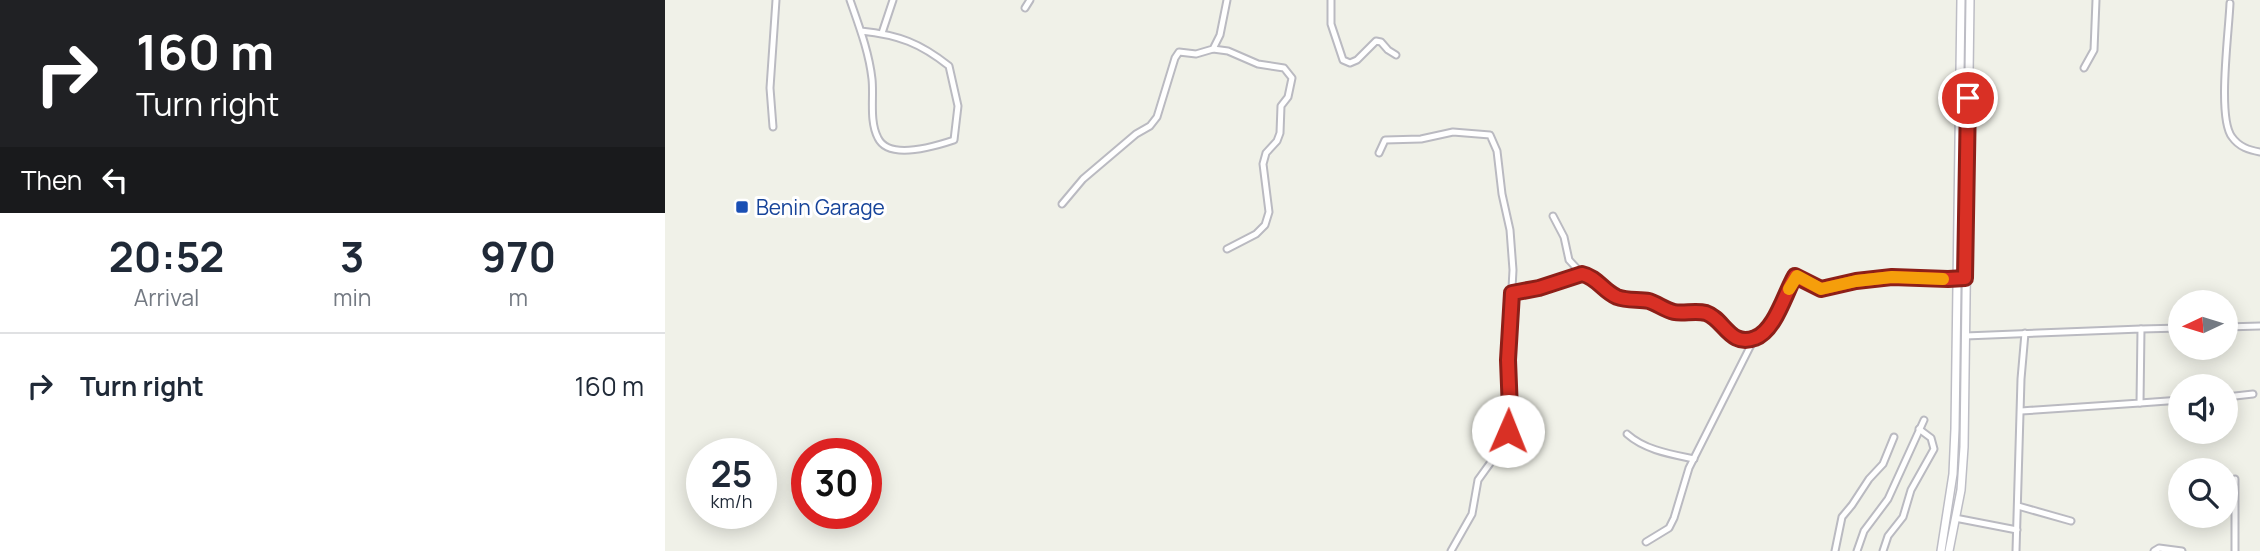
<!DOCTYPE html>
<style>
:root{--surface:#fff;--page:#f6f6f7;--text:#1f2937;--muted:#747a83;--line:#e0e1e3}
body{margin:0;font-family:Manrope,sans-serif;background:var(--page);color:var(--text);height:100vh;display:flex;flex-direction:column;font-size:26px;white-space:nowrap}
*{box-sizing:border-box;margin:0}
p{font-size:23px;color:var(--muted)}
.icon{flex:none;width:38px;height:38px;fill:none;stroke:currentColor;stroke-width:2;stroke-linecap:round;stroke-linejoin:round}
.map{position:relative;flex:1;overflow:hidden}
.details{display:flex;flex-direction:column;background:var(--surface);width:665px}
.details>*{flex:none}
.hud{background:#202124;color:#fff;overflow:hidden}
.needle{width:46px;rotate:266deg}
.controls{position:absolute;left:1503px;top:290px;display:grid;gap:14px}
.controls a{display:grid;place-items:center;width:70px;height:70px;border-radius:50%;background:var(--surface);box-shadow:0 4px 18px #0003;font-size:35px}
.speed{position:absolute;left:21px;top:438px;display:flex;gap:14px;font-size:35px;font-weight:700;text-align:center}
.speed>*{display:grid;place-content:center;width:91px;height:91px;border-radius:50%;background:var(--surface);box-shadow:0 4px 18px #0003;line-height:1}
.speed small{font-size:18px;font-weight:400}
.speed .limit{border:10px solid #d22;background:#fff;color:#111}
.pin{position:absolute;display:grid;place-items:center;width:60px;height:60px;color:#fff;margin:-30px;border:4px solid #fff;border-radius:50%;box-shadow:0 2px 7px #0007}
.me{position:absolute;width:77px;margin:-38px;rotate:1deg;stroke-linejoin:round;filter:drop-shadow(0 0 5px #0008)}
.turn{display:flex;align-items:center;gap:24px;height:147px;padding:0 21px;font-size:32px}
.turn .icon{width:91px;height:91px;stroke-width:2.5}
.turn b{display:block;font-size:49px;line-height:60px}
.then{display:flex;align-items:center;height:66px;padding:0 21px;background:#0003;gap:14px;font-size:26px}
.eta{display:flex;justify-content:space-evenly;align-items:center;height:119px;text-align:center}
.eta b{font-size:42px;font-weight:700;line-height:49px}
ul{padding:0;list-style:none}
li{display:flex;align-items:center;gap:21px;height:105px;padding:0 21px;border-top:2px solid var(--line)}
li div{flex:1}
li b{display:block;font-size:26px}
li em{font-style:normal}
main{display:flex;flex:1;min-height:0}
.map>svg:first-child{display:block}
</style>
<main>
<section class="details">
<div class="hud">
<div class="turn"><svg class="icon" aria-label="right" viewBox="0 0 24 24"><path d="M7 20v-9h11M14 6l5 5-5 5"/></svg><div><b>160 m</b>Turn right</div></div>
<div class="then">Then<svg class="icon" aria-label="left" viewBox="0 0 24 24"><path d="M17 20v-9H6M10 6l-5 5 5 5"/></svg></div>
</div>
<div class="eta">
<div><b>20:52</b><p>Arrival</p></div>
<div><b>3</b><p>min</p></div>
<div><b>970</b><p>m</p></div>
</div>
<ul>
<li><svg class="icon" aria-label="right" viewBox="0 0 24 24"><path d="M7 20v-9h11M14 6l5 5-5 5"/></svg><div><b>Turn right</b></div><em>160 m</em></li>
</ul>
</section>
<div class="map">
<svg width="1595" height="551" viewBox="0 0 1595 551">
<rect width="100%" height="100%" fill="#f0f1e8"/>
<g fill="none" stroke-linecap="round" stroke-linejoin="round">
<defs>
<g id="minor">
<path d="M185,0C194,26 204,52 207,79C209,97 204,121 213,138C224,161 271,146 289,140L293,106L284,66C255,43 234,35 196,31"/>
<path d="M666,0V24L678,60L685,63L692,60L711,41L716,42L723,50L731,55"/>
<path d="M1565,3C1564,31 1552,118 1567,137C1574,147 1584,150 1595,152"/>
<path d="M360,8L365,0"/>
<path d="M217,33L228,0"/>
<path d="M548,49L563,51L593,64L619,68L627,78L623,97L616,106L615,133L612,141L601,153L598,164L604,212L600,225L591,234L562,249"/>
<path d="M1419,68L1429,50L1431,0"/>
<path d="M108,127L105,88L111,0"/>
<path d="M714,153L720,140L756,139L788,132L825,135L832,151L837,194L845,230L848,270L843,360L845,411L843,431L831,455L813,480L807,514L786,551"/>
<path d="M397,204L418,179L471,134L485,126L492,117L510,58L514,52L531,54L548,49L555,35L562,0"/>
<path d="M888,216L899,237L904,260L917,274L927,277L943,292L960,299L983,301L1006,311H1028L1044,314L1069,337L1089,339"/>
<path d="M847,293L874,288L917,274"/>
<path d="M1561,327L1595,326"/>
<path d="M1476,329L1516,328"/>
<path d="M1300,336L1476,329L1475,403L1356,411"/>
<path d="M1561,397L1588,394"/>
<path d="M1475,403L1516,400"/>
<path d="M962,434C980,450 1005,454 1029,459"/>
<path d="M1353,506L1406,521"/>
<path d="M1290,518L1352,530"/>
<path d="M981,542L1004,528L1009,518L1024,468L1089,339C1113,326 1117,297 1130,276L1156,289L1191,281L1227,277L1282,279L1300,278"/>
<path d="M1170,551L1177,517L1187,505L1204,479L1218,464L1229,437"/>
<path d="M1192,551L1199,531L1223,499L1259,420"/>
<path d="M1218,551L1223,536L1238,517L1246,490L1269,449L1266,438L1254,429"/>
<path d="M1351,551L1356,379L1360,333"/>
<path d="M1489,551L1494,548L1517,551"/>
<path d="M1570,551V479"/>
</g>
<g id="secondary">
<path d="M1276,551L1288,474L1290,429L1296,0"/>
<path d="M1284,551L1296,490L1299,447L1305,0"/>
</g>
</defs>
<!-- minor casing -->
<use href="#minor" stroke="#babac1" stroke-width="9"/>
<!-- secondary casing -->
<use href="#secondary" stroke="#bdbdc5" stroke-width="10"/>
<!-- minor -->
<use href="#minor" stroke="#fff" stroke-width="5"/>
<!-- secondary -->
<use href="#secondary" stroke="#fff" stroke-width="7"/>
</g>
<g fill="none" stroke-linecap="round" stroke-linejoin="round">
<defs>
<path id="route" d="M843,431L845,411L843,360L847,293L874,288L917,274C932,277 938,291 952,297C962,301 974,299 984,301C993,304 1000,310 1009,312C1019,314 1030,310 1041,313C1059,319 1065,348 1090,338C1110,331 1120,293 1130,276L1156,289L1191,281L1227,277L1283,279L1300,278L1303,98"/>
</defs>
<!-- route casing -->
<use href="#route" stroke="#8d1f18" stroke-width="18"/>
<!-- route -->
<use href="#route" stroke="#d93025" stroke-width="12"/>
<!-- slow -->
<path stroke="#f59e0b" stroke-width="12" d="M1124,289L1132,276L1156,289L1191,281L1227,277L1278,279"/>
</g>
<!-- markers -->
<rect fill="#1a4fb4" stroke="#fff" stroke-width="2.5" x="70" y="200" width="14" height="14" rx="3.5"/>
<g text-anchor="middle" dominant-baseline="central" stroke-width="6" stroke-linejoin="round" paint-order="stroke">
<!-- transit labels -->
<g font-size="21" fill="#164399" stroke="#fff" text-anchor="start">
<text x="91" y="207">Benin Garage</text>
</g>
</g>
</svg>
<div class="controls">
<a><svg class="needle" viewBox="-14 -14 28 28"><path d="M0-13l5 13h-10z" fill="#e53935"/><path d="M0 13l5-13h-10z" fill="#747a83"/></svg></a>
<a><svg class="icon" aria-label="sound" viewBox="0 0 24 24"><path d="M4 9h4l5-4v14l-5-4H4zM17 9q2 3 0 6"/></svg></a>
<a><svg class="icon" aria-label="search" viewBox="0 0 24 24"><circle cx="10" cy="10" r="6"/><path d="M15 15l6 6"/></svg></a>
</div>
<div class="speed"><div>25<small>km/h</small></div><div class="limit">30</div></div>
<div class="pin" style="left:1303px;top:98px;background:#d93025"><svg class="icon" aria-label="arrive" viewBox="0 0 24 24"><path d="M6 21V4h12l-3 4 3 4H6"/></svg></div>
<svg class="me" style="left:843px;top:431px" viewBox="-20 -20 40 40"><circle r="19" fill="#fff"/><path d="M0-13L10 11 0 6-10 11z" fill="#d93025"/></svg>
</div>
</main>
